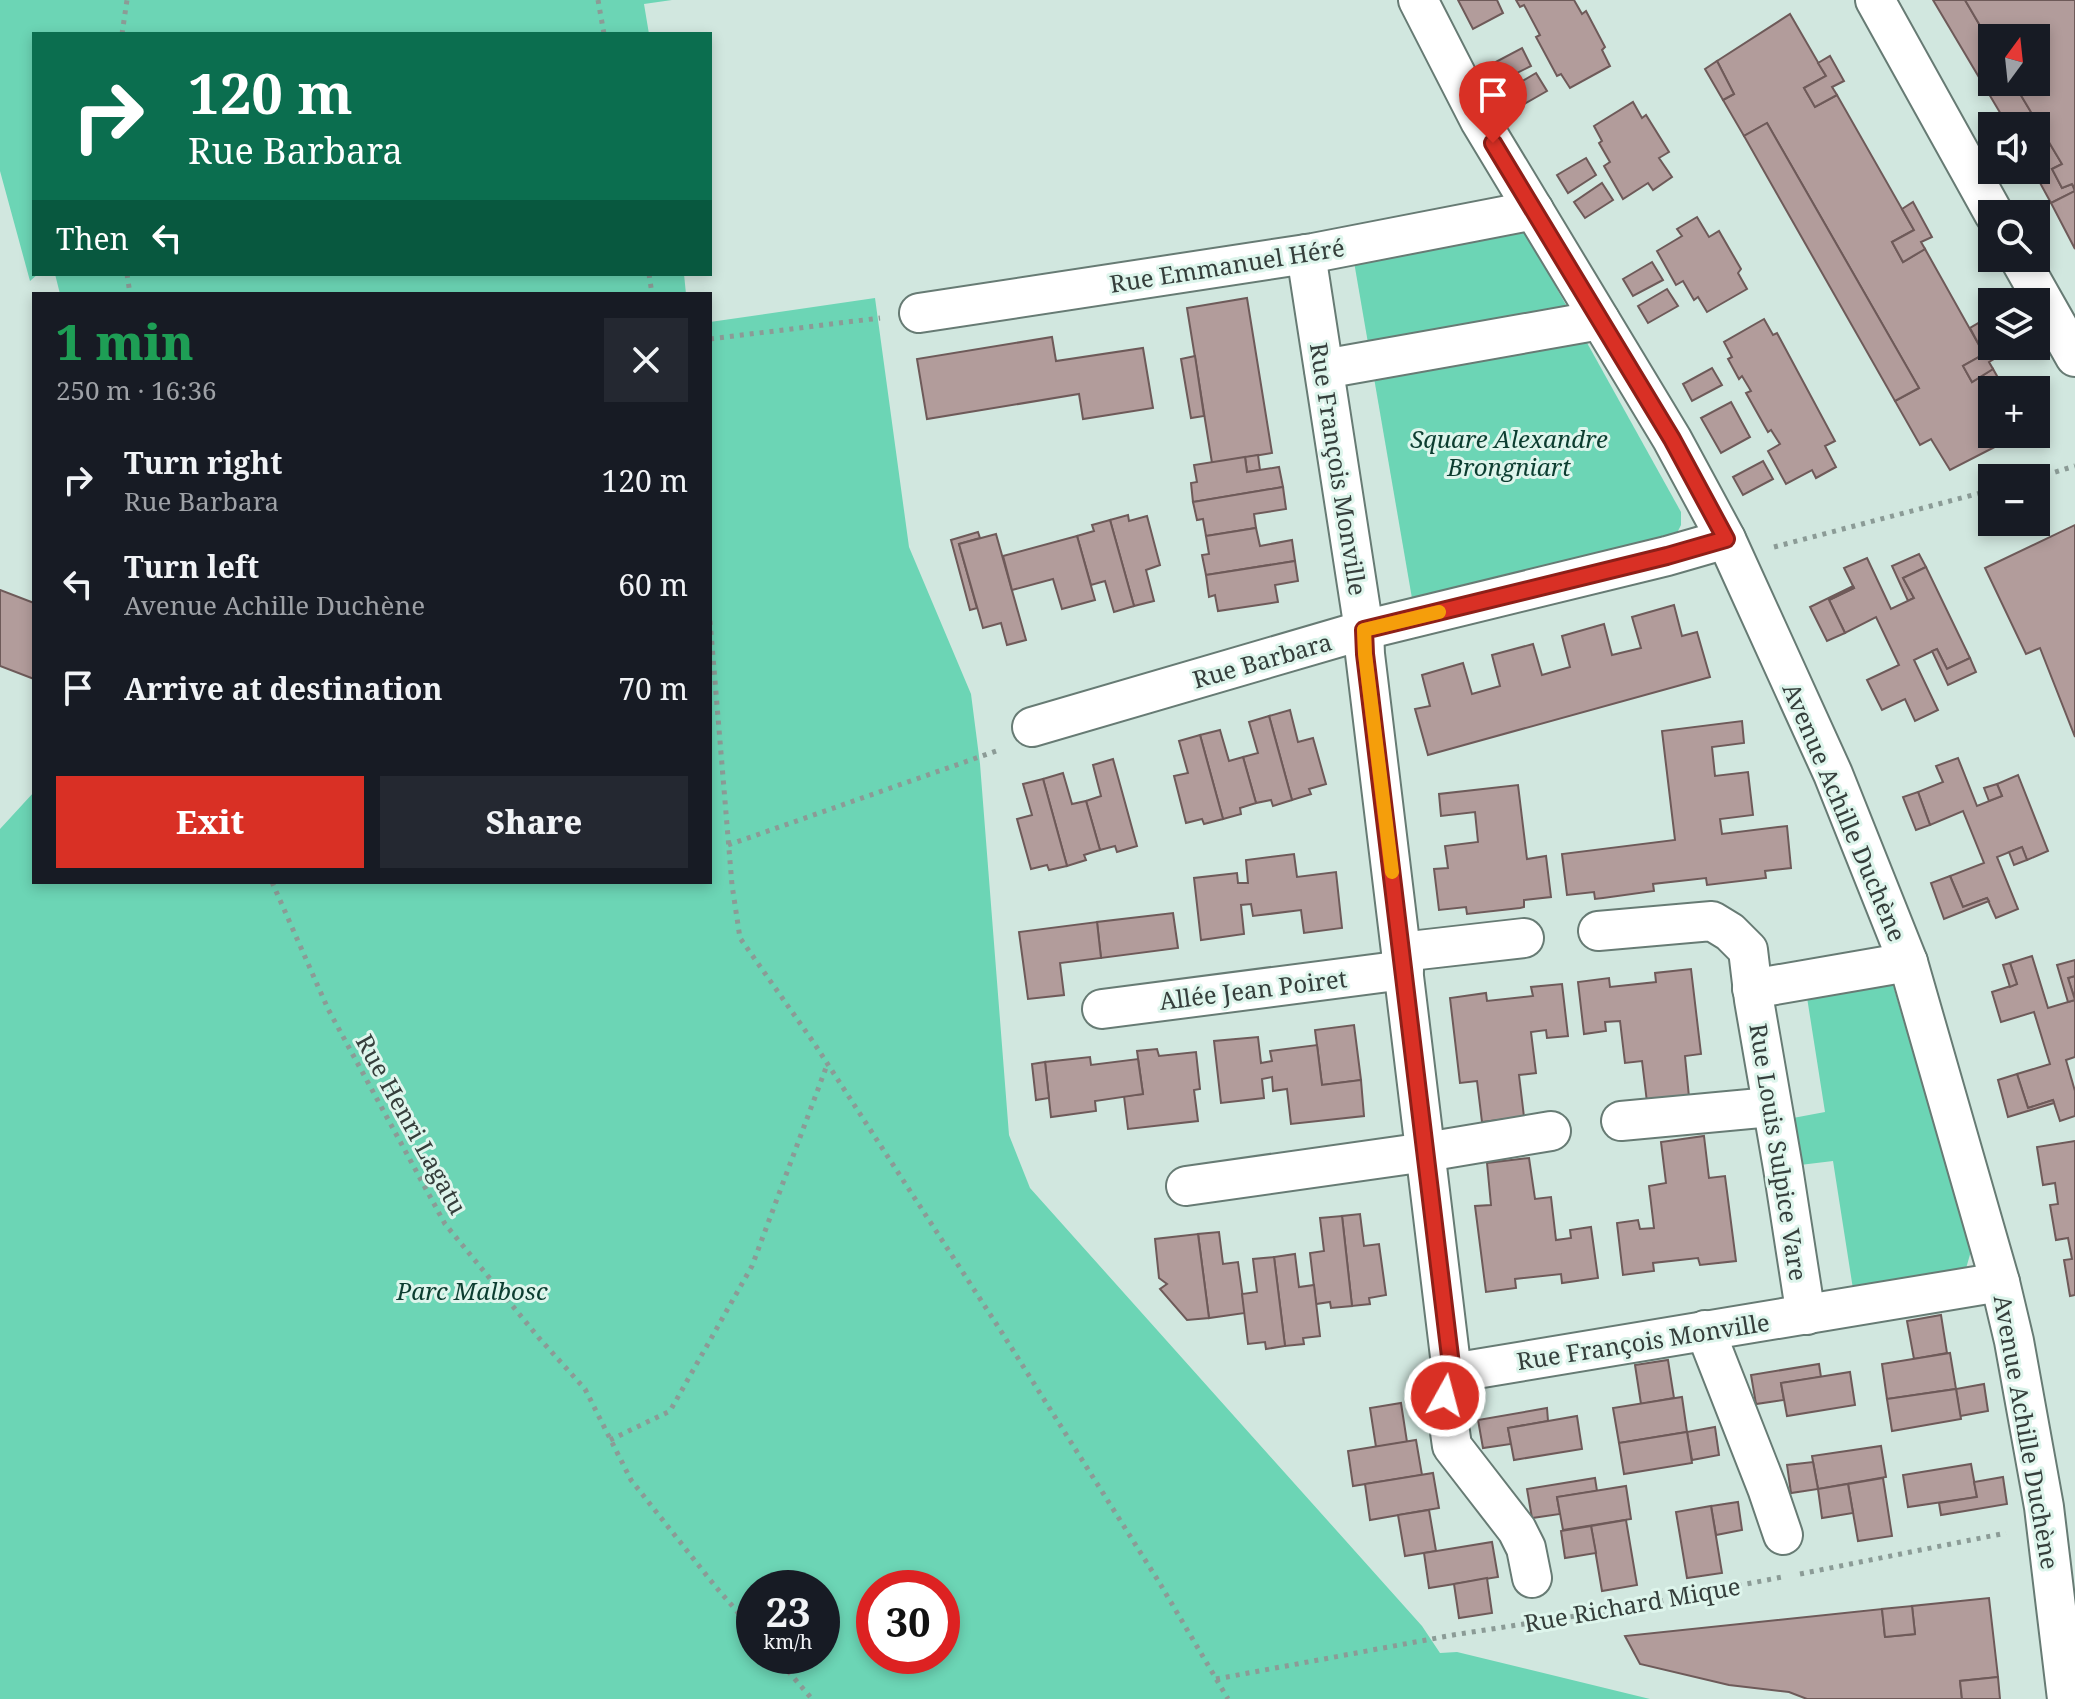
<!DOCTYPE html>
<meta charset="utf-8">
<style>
:root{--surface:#171b24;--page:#242831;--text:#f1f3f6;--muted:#9ea1a6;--accent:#d93025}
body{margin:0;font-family:"Noto Serif",serif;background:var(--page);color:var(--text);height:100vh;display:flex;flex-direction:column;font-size:30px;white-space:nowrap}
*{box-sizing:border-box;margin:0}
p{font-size:26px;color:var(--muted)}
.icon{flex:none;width:44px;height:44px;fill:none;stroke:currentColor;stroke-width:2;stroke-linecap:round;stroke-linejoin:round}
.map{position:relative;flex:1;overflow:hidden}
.side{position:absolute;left:32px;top:292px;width:680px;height:592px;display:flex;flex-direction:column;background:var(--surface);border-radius:0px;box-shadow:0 4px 12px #0003}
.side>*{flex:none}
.hud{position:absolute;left:32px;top:32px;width:680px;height:244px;border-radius:0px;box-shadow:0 4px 12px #0003;background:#0b6e4f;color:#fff;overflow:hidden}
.needle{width:52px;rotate:15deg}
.buttons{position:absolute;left:1978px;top:24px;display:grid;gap:16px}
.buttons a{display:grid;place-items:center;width:72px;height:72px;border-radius:0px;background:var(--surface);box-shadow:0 4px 12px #0003;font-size:40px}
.speed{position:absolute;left:736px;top:1570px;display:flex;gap:16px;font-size:40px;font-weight:700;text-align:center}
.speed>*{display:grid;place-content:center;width:104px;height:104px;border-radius:50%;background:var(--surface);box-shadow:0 4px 12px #0003;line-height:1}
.speed small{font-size:20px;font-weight:400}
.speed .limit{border:12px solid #d22;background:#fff;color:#111}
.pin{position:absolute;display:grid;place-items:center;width:68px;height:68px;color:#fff;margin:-82px -34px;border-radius:50% 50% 50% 0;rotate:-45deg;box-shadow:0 0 8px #0007}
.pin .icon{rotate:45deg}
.me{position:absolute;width:88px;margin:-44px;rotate:7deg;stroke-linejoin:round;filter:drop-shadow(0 0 6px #0008)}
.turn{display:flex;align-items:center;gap:28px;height:168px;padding:0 24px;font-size:36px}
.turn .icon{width:104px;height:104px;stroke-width:2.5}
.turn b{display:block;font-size:56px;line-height:68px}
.then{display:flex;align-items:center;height:76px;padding:0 24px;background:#0003;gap:16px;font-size:30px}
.round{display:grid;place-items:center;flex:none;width:84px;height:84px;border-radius:0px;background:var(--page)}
.head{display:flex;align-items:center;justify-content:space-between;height:136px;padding:0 24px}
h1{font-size:48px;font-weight:800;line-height:60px;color:#1e9e55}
.action{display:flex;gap:16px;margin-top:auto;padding:16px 24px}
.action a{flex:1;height:92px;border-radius:0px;background:var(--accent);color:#fff;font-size:32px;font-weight:800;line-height:92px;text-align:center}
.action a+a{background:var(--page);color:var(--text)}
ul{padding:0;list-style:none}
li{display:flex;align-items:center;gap:24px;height:104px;padding:0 24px}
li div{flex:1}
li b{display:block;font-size:30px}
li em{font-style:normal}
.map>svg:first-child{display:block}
</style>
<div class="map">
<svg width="2075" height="1699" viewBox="0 0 2075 1699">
<rect width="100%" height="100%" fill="#d1e7df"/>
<!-- green -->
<g fill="#6cd5b5" fill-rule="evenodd">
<path d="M0,0H672L644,4L649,34H34V274H38L30,281L0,171Z"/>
<path d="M1521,224L1681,512V525L1675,537L1414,610L1353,256Z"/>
<path d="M55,274H684L686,294H60Z"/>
<path d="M875,298L909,547L971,694L980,764L1009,1135L1030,1188L1422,1626L1440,1653L1457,1652L1650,1699H0V829L34,792V882H710V322ZM822,1588V1656H754V1588ZM874,1588H942V1656H874Z"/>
<path d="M1891,978L1971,1251L1965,1272L1853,1289L1833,1161L1800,1165L1793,1118L1825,1112L1806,991Z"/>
</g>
<!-- building -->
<g fill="#b29c9b" stroke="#6e5a59" stroke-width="2">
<path d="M1458,0H1497L1503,13L1473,29Z"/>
<path d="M1516,0H1574L1582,14L1586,11L1605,47L1602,50L1610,66L1570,88L1561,74L1557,76L1536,37L1540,35L1524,5L1520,7Z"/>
<path d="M1933,0H1965L1992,46V82H2013L2062,164L2052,169L2062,188L2072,184L2075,191L2051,203L2033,170H2036V126H2008Z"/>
<path d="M1965,0H2075V189L2072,184L2062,188L2052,169L2062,164L2013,82H2036V38H1992V46Z"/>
<path d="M1790,14L1826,76L1804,88L1815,107L1837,95L1914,230L1892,242L1903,262L1925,249L1984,354L1963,366L1972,382L1993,369L2005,390H1992V434H2020L1950,470L1931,439L1920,445L1895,401L1919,388L1767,123L1744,136L1723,100L1734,94L1717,61Z"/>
<path d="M1522,48L1531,66L1501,81L1492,64Z"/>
<path d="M1830,56L1844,81L1832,87L1837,95L1815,107L1804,88L1826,76L1818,63Z"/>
<path d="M1717,61L1734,94L1723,100L1705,69Z"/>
<path d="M1536,73L1547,91L1517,108L1507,90Z"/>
<path d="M1633,102L1642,118L1646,115L1669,152L1659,158L1672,177L1653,190L1648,183L1623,199L1604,166L1610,162L1599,143L1602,141L1594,126Z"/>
<path d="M1767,123L1919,388L1895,401L1744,136Z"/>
<path d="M1586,158L1596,175L1568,193L1557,175Z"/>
<path d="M1602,183L1613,200L1585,218L1574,202Z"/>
<path d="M2075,191V249L2051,203Z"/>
<path d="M1913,202L1932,237L1921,242L1925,249L1903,262L1892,242L1914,230L1902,209Z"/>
<path d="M1697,217L1709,237L1719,231L1741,269L1738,273L1747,289L1707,312L1698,297L1694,300L1683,281L1676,285L1657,251L1682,236L1677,229Z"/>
<path d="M1652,262L1663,280L1633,296L1623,279Z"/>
<path d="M1667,289L1678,306L1648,323L1638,306Z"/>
<path d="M1247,298L1272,453L1212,463L1187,308Z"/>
<path d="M1764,319L1773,335L1777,333L1835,441L1825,446L1836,467L1816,478L1812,470L1786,484L1768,451L1780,444L1771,430L1768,432L1746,393L1751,391L1742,376L1739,379L1728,359L1732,357L1724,342Z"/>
<path d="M1982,321L1992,339V346H1996L2001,355L1989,362L1993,369L1972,382L1963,366L1984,354L1970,328Z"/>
<path d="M1052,337L1056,361L1143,348L1153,408L1083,419L1079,394L927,419L917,359Z"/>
<path d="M1195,356L1204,416L1191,418L1181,359Z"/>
<path d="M1712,368L1722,385L1692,401L1683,384Z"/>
<path d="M1731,402L1750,437L1721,453L1701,418Z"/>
<path d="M1258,455L1260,470L1247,472L1245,457Z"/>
<path d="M1245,457L1247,472L1279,467L1283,487L1193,502L1191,483L1197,482L1194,465Z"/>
<path d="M1763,461L1773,479L1743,495L1733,477Z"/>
<path d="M1283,487L1286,509L1254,514L1256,528L1206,536L1203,519L1197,520L1193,502Z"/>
<path d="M1128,515L1129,521L1147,516L1160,565L1146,570L1154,601L1134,606L1110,520Z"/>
<path d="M1110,520L1134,606L1114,612L1105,581L1091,585L1077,536L1094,531L1092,525Z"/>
<path d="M2075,525V737L2040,648L2026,654L1985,568Z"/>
<path d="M1256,528L1260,546L1292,540L1295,561L1206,575L1202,555L1209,554L1206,536Z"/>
<path d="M978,532L980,538L959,544L977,608L970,610L951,540Z"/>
<path d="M996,534L1026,640L1007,645L1001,623L983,628L959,544Z"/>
<path d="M1077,536L1095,600L1062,609L1053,579L1012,590L1003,556Z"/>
<path d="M1919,554L1926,567L1903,578L1914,598L1908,601L1892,566Z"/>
<path d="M1867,558L1891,609L1914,598L1903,578L1926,567L1970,658L1947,669L1937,649L1914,660L1938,710L1915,721L1905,699L1882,710L1867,680L1899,665L1876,617L1845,633L1829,600L1854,588L1844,568Z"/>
<path d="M1295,561L1298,581L1275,585L1278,602L1218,611L1215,595L1209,597L1206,575Z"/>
<path d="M1853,586L1854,588L1829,600L1845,633L1827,641L1810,607Z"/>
<path d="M0,590L34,603V679L0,666Z"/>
<path d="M1674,605L1682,636L1697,632L1710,677L1428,755L1415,709L1430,706L1422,675L1463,663L1472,694L1500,686L1492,655L1533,644L1542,675L1570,667L1562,636L1604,624L1612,655L1641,648L1632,617Z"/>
<path d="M1937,649L1947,669L1970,658L1976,672L1948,685L1932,651Z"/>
<path d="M1290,710L1298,742L1313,738L1326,784L1309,789L1311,794L1292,800L1269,716Z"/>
<path d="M1269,716L1292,800L1273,806L1271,800L1256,803L1243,757L1258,753L1249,722Z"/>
<path d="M1742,721L1744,743L1712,747L1715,776L1748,772L1753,815L1720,819L1722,834L1787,826L1791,868L1765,871L1766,878L1707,885L1706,878L1653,884L1654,891L1603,898L1595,899L1594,892L1567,895L1562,854L1675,840L1662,731Z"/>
<path d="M1220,730L1229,761L1243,757L1256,803L1240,808L1241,814L1223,819L1200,735Z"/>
<path d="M1200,735L1223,819L1204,824L1202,819L1186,823L1174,776L1188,773L1179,741Z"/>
<path d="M1958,758L1977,806L2002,796L1997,784L2018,775L2048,851L2027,860L2022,847L1997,857L2018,909L1996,918L1987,898L1963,907L1950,876L1984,863L1963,811L1930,825L1918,792L1943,782L1936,766Z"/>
<path d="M1113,759L1137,846L1117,852L1115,846L1100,850L1086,801L1101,796L1093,765Z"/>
<path d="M1063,773L1072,804L1086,801L1100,850L1084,855L1086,860L1067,866L1043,779Z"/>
<path d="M1043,779L1067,866L1049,870L1047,865L1031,869L1017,819L1032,815L1023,784Z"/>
<path d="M1997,784L2002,796L1989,801L1984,788Z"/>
<path d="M1518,785L1527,859L1546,856L1551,897L1524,900V907L1520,908L1467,914L1466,907L1439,910L1434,869L1448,868L1445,846L1478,842L1475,812L1441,816L1439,794Z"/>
<path d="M1918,792L1930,825L1916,830L1903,797Z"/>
<path d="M2022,847L2027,860L2014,865L2009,852Z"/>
<path d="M1294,854L1297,877L1336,872L1342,928L1304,933L1301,910L1253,916L1251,904L1241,905L1244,934L1201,940L1194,878L1237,873L1238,883H1248L1246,860Z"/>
<path d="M1950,876L1963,907L1987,898L1989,901L1944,919L1931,883Z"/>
<path d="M1173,913L1178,948L1101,958L1097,922Z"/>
<path d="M1097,922L1101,958L1060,963L1064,995L1028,999L1019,932Z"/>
<path d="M2032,956L2048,1008L2075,1000L2068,978L2075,976V1057L2066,1060L2075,1091V1116L2060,1121L2053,1100L2028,1108L2017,1074L2050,1064L2034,1012L2001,1022L1992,992L2017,984L2010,963Z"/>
<path d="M2075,960V976L2068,978L2075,1000L2068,1002L2057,965Z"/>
<path d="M2010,963L2017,984L2010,987L2003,965Z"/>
<path d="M1691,969L1701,1054L1685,1056L1689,1097L1647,1102L1642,1061L1625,1063L1620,1021L1605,1022L1606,1031L1584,1034L1578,982L1609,978L1610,987L1656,982L1655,973Z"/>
<path d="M1562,984L1568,1036L1547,1038L1546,1030L1531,1032L1536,1073L1519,1075L1524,1117L1482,1122L1477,1081L1460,1083L1450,998L1486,993L1487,1001L1533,996L1531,987Z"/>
<path d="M1354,1025L1361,1080L1322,1085L1315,1030Z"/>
<path d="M1258,1037L1261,1063L1272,1061L1270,1051L1317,1045L1322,1085L1361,1080L1364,1116L1291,1124L1287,1089L1273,1091L1272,1077L1262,1079L1264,1098L1221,1103L1214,1041Z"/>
<path d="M1157,1049L1159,1056L1196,1052L1200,1089L1194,1090L1198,1121L1128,1129L1124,1096L1143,1094L1137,1051Z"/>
<path d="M1090,1057L1091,1065L1138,1059L1143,1094L1095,1101L1096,1111L1051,1117L1045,1062Z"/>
<path d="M1045,1062L1049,1098L1036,1100L1032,1064Z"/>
<path d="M2017,1074L2028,1108L2053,1100L2054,1103L2008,1117L1998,1080Z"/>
<path d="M1704,1136L1709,1178L1725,1176L1736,1261L1700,1265L1698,1258L1653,1263L1654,1271L1623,1275L1617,1223L1638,1220L1640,1229L1654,1228L1649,1186L1666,1183L1661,1142Z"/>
<path d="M2075,1141V1295L2070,1296L2064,1260L2072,1259L2068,1238L2056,1240L2050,1205L2058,1204L2055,1183L2043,1185L2037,1147Z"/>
<path d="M1529,1158L1535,1199L1551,1197L1556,1240L1571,1238L1570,1230L1591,1227L1598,1278L1562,1283L1561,1274L1515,1279L1516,1288L1486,1292L1475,1206L1491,1205L1487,1163Z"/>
<path d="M1360,1214L1364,1246L1379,1244L1386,1295L1369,1298L1370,1304L1352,1306L1342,1216Z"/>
<path d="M1342,1216L1352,1306L1331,1308L1330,1302L1316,1304L1310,1253L1324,1251L1320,1218Z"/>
<path d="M1219,1232L1223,1264L1238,1262L1245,1313L1209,1318L1198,1234Z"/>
<path d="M1198,1234L1209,1318L1187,1320L1160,1289L1167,1284L1159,1278L1155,1239Z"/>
<path d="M1295,1254L1299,1287L1314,1285L1320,1336L1303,1338L1304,1344L1285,1346L1274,1257Z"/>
<path d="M1274,1257L1285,1346L1266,1349L1265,1342L1248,1344L1242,1294L1257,1292L1253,1259Z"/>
<path d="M1941,1315L1947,1353L1914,1359L1907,1321Z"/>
<path d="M1950,1353L1956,1389L1887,1399L1882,1364Z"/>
<path d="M1668,1360L1674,1398L1641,1404L1635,1365Z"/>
<path d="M1819,1364L1821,1377L1781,1383L1784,1400L1756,1404L1751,1375Z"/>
<path d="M1850,1372L1855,1405L1787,1416L1781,1383Z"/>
<path d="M1984,1384L1988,1411L1960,1416L1956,1389Z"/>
<path d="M1956,1389L1961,1419L1892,1431L1887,1399Z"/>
<path d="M1682,1397L1687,1432L1619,1443L1613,1408Z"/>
<path d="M1401,1403L1407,1442L1376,1447L1370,1408Z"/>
<path d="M1547,1408L1548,1421L1508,1428L1511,1444L1483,1448L1478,1420Z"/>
<path d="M1577,1416L1582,1449L1514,1460L1508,1428Z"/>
<path d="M1715,1427L1719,1455L1692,1460L1687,1432Z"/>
<path d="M1687,1432L1692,1463L1624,1474L1619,1443Z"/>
<path d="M1416,1440L1422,1475L1353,1486L1348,1451Z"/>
<path d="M1881,1446L1886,1477L1818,1489L1812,1456Z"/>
<path d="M1813,1462L1818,1489L1791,1493L1787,1465Z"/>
<path d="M1971,1464L1977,1497L1908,1507L1903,1475Z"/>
<path d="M1433,1473L1439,1508L1370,1520L1365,1484Z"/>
<path d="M2003,1477L2007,1504L1941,1515L1939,1503L1977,1497L1974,1482Z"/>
<path d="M1595,1478L1597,1491L1557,1497L1560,1514L1532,1518L1527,1489Z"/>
<path d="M1883,1478L1892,1536L1858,1541L1848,1484Z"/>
<path d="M1848,1484L1853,1513L1822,1518L1818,1489Z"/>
<path d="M1626,1486L1631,1519L1563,1530L1557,1497Z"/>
<path d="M1738,1502L1742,1530L1716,1535L1711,1506Z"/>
<path d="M1711,1506L1722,1573L1687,1578L1676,1512Z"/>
<path d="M1429,1510L1436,1551L1405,1556L1398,1515Z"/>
<path d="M1626,1520L1637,1585L1602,1591L1591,1526Z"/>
<path d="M1591,1526L1596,1553L1565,1558L1561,1531Z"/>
<path d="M1492,1542L1498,1577L1429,1588L1424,1553Z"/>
<path d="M1487,1578L1492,1613L1459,1618L1454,1584Z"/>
<path d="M1989,1598L1998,1677L1960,1681L1962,1699H1807L1789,1692L1729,1685L1640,1664L1625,1636L1882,1609L1885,1637L1915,1634L1912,1606Z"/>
<path d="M1912,1606L1915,1634L1885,1637L1882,1609Z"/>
<path d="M1998,1677L2000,1699H1962L1960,1681Z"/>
</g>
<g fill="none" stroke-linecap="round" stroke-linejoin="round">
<defs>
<g id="street">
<path d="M1418,0L1480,121L1672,439L1726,539L1833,774L1908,962L2000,1282L2014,1341L2044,1507L2067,1699"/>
<path d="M1875,0L1994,214"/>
<path d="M1306,254L1364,630L1365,654L1452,1373L1445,1396L1452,1446L1517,1530L1526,1548L1532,1578"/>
<path d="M2019,258L2075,357"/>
<path d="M919,313L1313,253L1534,210"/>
<path d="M1324,369L1600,320"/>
<path d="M1032,727L1364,630L1667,556L1726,539"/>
<path d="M1598,931L1712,921L1730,932L1748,950L1754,1000L1783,1168L1803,1297L1807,1315"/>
<path d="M1401,952L1524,938"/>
<path d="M1752,989L1908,962"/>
<path d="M1102,1009L1404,970"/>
<path d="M1621,1121L1771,1107"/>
<path d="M1186,1186L1426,1152L1551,1131"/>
<path d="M1705,1330L1767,1488L1783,1535"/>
<path d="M1452,1373L2000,1282"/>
</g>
</defs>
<!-- street casing -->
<use href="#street" stroke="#677b74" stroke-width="42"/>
<!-- path -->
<g stroke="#8b9b96" stroke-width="5" stroke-dasharray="4 6" stroke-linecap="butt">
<path d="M598,0L604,34"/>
<path d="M122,34L127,0"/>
<path d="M127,274L130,294"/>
<path d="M649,274L652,294"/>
<path d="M710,339L880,318"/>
<path d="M2036,478L2075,466"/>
<path d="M1774,547L1992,490"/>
<path d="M710,621L732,885L740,938L814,1043L999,1328L1159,1582L1228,1699"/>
<path d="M728,845L999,750"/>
<path d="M272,882L328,1009L445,1224L539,1338L585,1389L631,1480L715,1586L754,1631"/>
<path d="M610,1440L670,1411L752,1266L827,1065"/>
<path d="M1800,1574L2006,1533"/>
<path d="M775,1656L812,1699"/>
<path d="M1216,1679L1453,1635L1614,1610L1782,1577"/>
</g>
<!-- street -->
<use href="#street" stroke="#fff" stroke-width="38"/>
</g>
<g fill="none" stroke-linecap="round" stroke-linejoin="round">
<defs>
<path id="route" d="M1445,1396L1452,1373L1365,654L1364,630L1667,556L1726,539L1672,439L1493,143"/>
</defs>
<!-- route casing -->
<use href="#route" stroke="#8d1f18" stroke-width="20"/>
<!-- route -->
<use href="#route" stroke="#d93025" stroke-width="14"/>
<!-- slow -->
<path stroke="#f59e0b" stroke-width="14" d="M1392,872L1365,654L1364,630L1439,612"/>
</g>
<g text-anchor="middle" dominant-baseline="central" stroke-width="6" stroke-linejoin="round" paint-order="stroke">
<!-- street labels -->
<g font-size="24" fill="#353e3b" stroke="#def5ec">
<text transform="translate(1227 265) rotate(-9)">Rue Emmanuel Héré</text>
<text transform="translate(1339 469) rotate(81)">Rue François Monville</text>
<text transform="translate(1262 660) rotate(-16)">Rue Barbara</text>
<text transform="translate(1845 812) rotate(67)">Avenue Achille Duchène</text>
<text transform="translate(1253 989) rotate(-7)">Allée Jean Poiret</text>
<text transform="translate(412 1124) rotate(61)">Rue Henri Lagatu</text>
<text transform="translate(1779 1152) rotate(81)">Rue Louis Sulpice Vare</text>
<text transform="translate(1643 1341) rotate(-9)">Rue François Monville</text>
<text transform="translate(2027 1432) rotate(80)">Avenue Achille Duchène</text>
<text transform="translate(1632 1604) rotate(-10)">Rue Richard Mique</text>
</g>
<!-- park labels -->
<g font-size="24" font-style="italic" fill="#0c3d30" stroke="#def5ec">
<text x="1509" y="438">Square Alexandre<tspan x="1509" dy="28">Brongniart</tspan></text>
<text x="472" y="1290">Parc Malbosc</text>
</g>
</g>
</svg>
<div class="buttons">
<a><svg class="needle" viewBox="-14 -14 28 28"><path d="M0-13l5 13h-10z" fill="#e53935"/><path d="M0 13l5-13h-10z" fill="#9ea1a6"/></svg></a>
<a><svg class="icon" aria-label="sound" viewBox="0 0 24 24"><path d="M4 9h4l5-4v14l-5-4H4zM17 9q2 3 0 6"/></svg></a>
<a><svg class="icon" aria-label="search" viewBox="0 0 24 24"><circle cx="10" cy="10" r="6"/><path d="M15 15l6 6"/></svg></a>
<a><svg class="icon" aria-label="layers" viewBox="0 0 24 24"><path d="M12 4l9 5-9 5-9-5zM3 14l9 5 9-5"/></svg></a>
<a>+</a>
<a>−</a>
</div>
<div class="speed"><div>23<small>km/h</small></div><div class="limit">30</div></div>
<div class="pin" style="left:1493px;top:143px;background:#d93025"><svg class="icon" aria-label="arrive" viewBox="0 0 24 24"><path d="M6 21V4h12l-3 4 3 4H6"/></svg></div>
<svg class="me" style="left:1445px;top:1396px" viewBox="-20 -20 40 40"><circle r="17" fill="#d93025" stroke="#fff" stroke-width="3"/><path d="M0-11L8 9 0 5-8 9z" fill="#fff"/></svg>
<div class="hud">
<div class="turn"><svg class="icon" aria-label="right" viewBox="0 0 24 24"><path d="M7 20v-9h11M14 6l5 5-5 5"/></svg><div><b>120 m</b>Rue Barbara</div></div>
<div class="then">Then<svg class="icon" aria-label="left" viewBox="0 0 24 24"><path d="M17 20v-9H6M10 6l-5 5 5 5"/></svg></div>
</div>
<section class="side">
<div class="head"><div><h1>1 min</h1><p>250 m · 16:36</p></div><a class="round"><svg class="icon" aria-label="close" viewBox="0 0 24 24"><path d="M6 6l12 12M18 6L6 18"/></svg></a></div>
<ul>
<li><svg class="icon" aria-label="right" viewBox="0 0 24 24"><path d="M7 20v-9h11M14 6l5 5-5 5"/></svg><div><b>Turn right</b><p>Rue Barbara</p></div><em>120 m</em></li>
<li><svg class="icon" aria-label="left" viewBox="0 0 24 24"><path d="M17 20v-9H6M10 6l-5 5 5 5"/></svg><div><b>Turn left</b><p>Avenue Achille Duchène</p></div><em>60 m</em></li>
<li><svg class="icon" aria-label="arrive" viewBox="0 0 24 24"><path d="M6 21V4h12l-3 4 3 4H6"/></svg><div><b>Arrive at destination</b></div><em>70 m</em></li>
</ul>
<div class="action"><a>Exit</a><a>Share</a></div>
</section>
</div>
